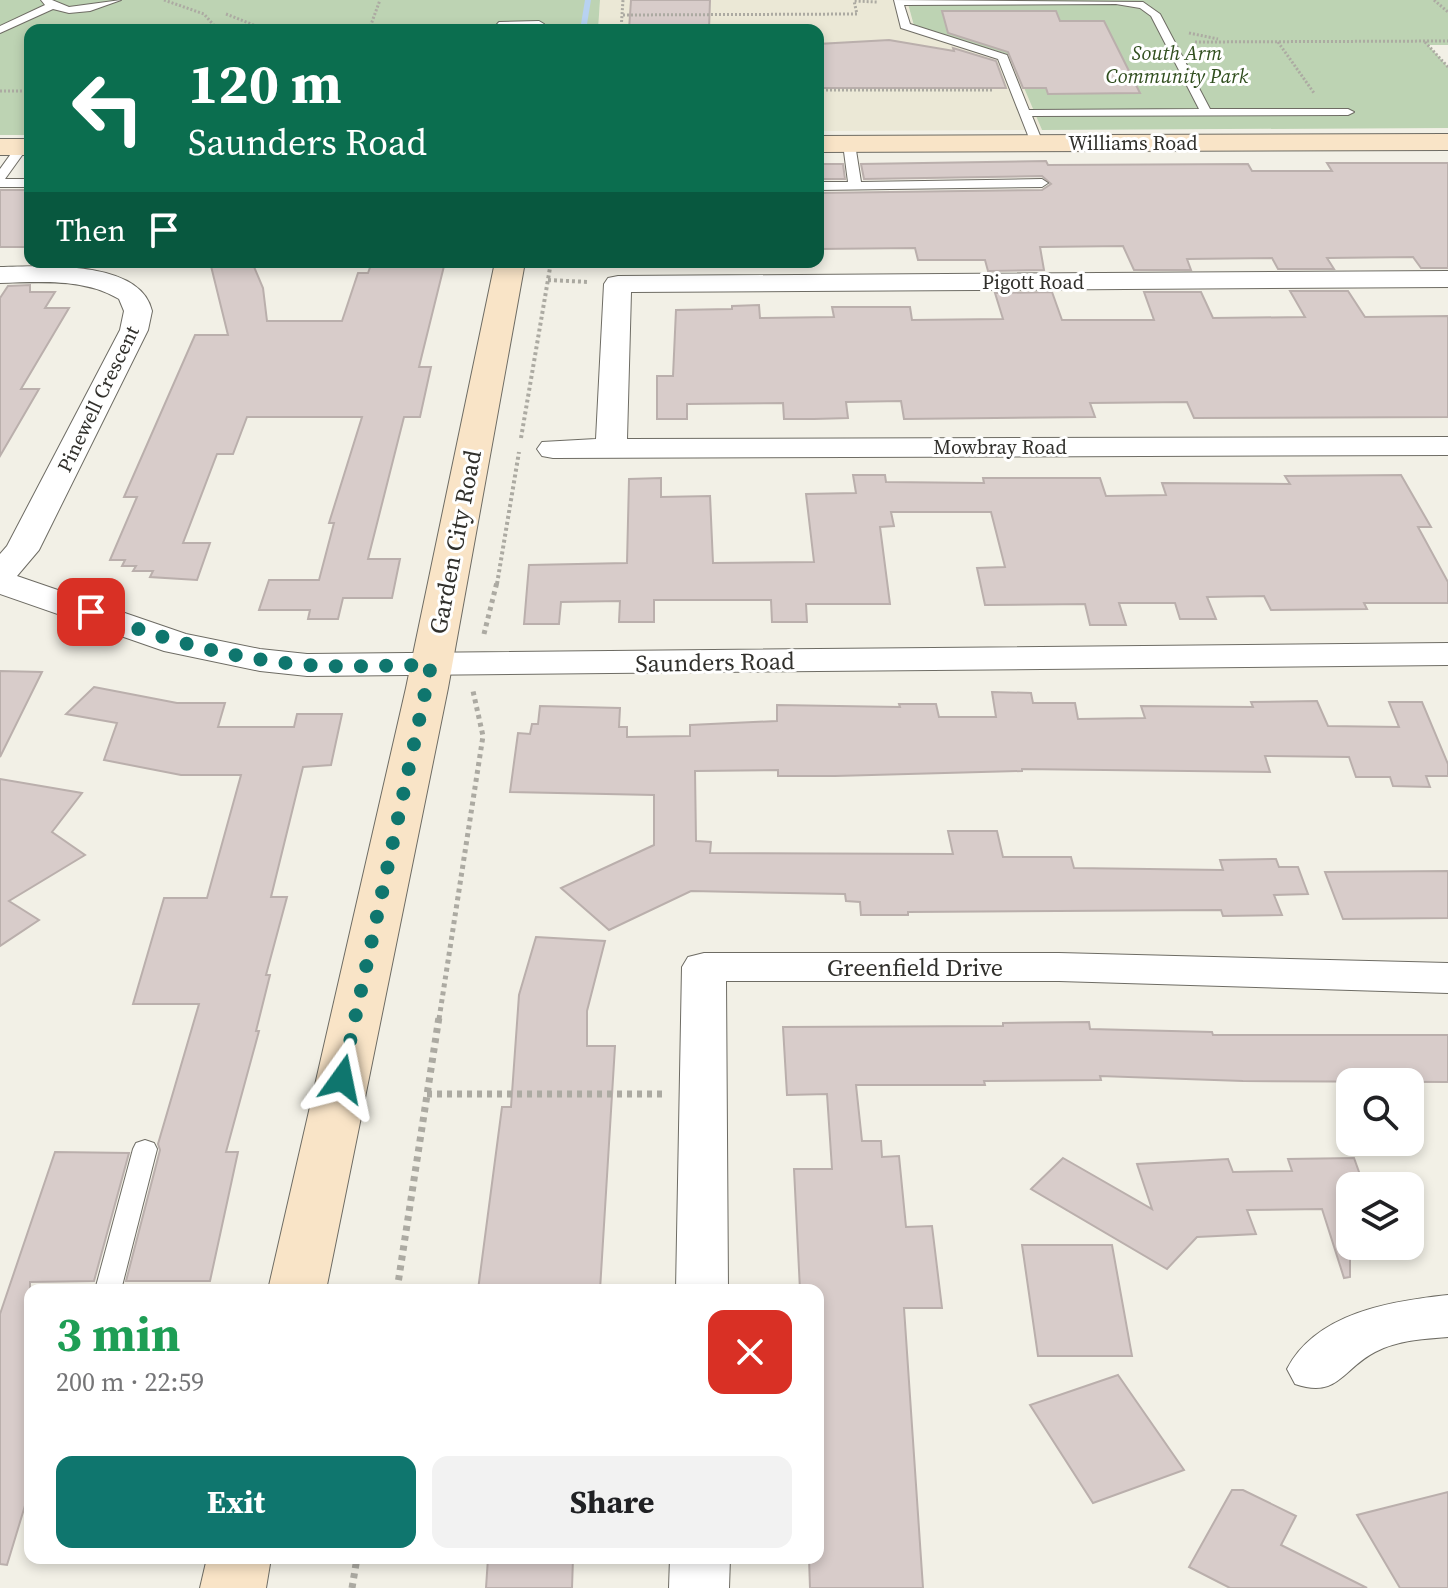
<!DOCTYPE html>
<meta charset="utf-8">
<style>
:root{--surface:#fff;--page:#f2f2f2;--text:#202124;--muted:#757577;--accent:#0f766e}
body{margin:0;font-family:"Source Serif 4",serif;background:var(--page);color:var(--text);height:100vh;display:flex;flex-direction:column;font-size:30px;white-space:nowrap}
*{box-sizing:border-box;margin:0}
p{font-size:26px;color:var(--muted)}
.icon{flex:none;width:44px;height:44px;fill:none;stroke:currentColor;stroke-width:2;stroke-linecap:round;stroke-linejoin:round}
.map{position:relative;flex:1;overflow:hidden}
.panel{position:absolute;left:24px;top:1284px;width:800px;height:280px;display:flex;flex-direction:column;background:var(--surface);border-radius:16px;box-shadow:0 4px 12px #0003}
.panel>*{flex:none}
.hud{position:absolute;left:24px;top:24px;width:800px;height:244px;border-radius:16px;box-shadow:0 4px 12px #0003;background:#0b6e4f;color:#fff;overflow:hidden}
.fabs{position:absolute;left:1336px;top:1068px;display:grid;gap:16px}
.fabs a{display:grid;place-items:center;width:88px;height:88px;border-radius:16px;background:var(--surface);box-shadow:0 4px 12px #0003;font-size:40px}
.pin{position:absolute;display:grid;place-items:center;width:68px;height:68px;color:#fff;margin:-34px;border-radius:16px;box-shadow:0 4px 12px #0006}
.me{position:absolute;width:88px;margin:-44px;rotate:12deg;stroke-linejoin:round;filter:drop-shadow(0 0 6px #0008)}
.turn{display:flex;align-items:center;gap:28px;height:168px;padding:0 32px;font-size:36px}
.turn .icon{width:104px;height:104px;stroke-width:2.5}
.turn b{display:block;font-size:56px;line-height:68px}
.then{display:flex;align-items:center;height:76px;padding:0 32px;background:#0003;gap:16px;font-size:30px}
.round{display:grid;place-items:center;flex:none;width:84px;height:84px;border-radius:16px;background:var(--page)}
.headline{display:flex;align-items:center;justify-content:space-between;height:136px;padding:0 32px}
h1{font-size:48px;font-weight:700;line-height:60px;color:#1e9e55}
.button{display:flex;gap:16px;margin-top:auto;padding:16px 32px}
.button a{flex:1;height:92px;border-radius:16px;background:var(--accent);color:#fff;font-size:32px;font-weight:700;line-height:92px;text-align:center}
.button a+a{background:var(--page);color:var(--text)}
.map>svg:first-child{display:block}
</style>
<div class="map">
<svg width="1448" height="1588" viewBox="0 0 1448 1588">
<rect width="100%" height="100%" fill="#f2f0e6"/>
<!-- built -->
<path fill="#ebe8d6" d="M600,0H907L914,27L1010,55L1042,130L818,131V30H598Z"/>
<!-- green -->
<g fill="#bdd3b3">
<path d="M0,0H600L598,30H30V135H0Z"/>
<path d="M907,0H1448V45H1428L1448,67V128L1042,130L1010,55L914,26Z"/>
</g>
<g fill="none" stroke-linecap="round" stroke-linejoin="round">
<!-- stream -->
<path fill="#b8d2f1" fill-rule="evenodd" d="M585,0H591L586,30H580Z"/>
</g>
<!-- building -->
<g fill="#d8ccca" stroke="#baafac" stroke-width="2">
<path d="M631,0H710L709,30H629Z"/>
<path d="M942,11H1056L1060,21H1104L1140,93L1048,94L1046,88H1023L1008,52L948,33Z"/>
<path d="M889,40L954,51L953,48L996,61L1006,88H818V44Z"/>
<path d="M1046,161L1048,165L1248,164L1252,171H1332L1327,163H1448V268H1421L1413,257L1327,258L1334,269H1278L1272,258L1187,259L1191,270H1134L1123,246L1040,247L1044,270L988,271L985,260H918L915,248L818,249V193L1042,190L1051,184L1042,176L864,179L861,164Z"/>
<path d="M818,164H843L845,179H818Z"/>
<rect x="0" y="190" width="30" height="57"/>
<path d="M210,262H252L263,288L267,321H342L358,273H368L372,262H445L419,367H431L420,417H404L368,559H400L392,598H343L338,619H308L310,610H259L269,580H319L334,523H329L362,417H247L233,454H217L183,543H210L197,580L150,577L153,571H133L136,566H122L125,560H110L137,497H124L195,335H228Z"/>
<path d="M30,285V292H55L45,308H69L21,389H39L0,456V298L8,286Z"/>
<path d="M1290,291H1348L1365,317L1448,316V417L1194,418L1187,402L1090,403L1095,417L904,419L901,401L846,402L848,418L814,419H784L783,403L687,404V419H657V376H673L676,310L732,309V306L759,305L760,318L834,317L832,307H910L912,320L1003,319L995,293L1052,292L1062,320H1154L1144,292H1201L1213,318L1305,317Z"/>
<path d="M853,475H885L886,482L984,483L983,478H1100L1106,496L1166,495L1162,483L1290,484L1285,476L1401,475L1431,527H1418L1448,582V603H1364L1367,609L1271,610L1264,596L1207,597L1216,619H1180L1175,603H1119L1126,625H1090L1085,604L985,605L977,568L1005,567L991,512H891L894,526L880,527L890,604H806L807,622H772L771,600H654V622H619L620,601L561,602L559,624H524L529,565L627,563L629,479L661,478V497L710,496L713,563L814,562L806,494L856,493Z"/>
<path d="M0,671L42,672L0,757Z"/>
<path d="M94,687L177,703H225L218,727H294L297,714H342L331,765L303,767L271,897H287L266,975H270L256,1031H259L226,1152H238L210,1281H126L160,1150L158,1144L199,1004H133L164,898H207L241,775H181L104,760L117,723L66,714Z"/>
<path d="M992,692L1031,693L1033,703H1075L1078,719L1145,718L1141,706L1253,707L1251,702L1317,701L1328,726L1399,727L1389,702H1422L1448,764V776H1426L1430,787L1393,786L1390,777H1356L1349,757L1265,756L1270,772L1022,769V771L835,776H778V770L695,771L696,841L711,842L710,853L953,854L948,831H997L1003,857H1071L1074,868L1223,870L1220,860L1276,859L1279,867H1298L1308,894L1274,895L1282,915L1223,916L1221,910L908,912V915H861L860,902L846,901L845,894L691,891L609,930L561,888L654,845V795L510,792L518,733L530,734L532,724H538L540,706L620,708L619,727H627V737L690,736V725L777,721V705L900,707L899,704H936L939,717H996Z"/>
<path d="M0,779L82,793L52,832L85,855L9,901L39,920L0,946Z"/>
<path d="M1448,871V918L1343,919L1325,872Z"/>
<path d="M536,937L605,941L587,1011V1046H615L600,1290H478L502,1107H511L519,995Z"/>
<path d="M1089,1022L1090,1029L1212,1032L1213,1035H1448V1082L1243,1081L1100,1076L1101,1080L984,1081L985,1085H856L862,1141H881L882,1157L899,1156L906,1227L932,1226L942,1308H904L923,1588H810L809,1558H818V1290H800L794,1169H832L827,1094L787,1095L783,1027L1003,1026V1023Z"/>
<path d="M55,1152L129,1153L94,1281L30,1282V1489L7,1565L0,1564V1314Z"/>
<path d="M1063,1158L1152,1209L1137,1164L1228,1159L1233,1172L1292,1171L1288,1159L1354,1158L1364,1186H1350V1277L1344,1278L1322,1209L1247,1210L1256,1234L1197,1237L1167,1269L1031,1189Z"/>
<path d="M1022,1245H1112L1132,1356H1038Z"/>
<path d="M1118,1375L1184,1470L1093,1503L1030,1405Z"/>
<path d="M1232,1490H1243L1296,1516L1281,1545L1367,1588H1230L1189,1567Z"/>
<path d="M1448,1492V1588H1400L1357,1515Z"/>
<path d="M488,1558H573L572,1588H486Z"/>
</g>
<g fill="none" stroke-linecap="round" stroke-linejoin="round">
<defs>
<g id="lane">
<path d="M41,0H52L69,7L121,0L90,11L69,13L53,9L0,33V26L45,5Z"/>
<path d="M894,0L1143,2L1160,14L1210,109H1348L1354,112L1348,115L1032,116L1043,143L1037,147L1031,143L998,59L901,28ZM1116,4L1140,8L1151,16L1199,109L1029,110L1007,55L910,24L904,5Z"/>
<path d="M539,21L544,24L543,30H533V27L492,30L499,22Z"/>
<path d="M849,140L855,144L861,182L1042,179L1048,183L1042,187L818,190V182H848L843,144Z"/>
<path d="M22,143L28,147L5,179H30V187H0V169L18,144Z"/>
<path d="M145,1140L154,1143L157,1149L121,1290H95L133,1149L136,1143Z"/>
</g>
<g id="street">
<path d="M0,267C40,266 141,259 152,311L148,330L39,550L17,576L186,634L260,649L307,654L1448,643V665L307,676L260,671L164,651L0,594V554L7,546L120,330L124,311L119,299C84,278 40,282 0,283Z"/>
<path d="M1448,271V287L631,292L627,439L1448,437V455L553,458L542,456L537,449L542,442L596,439L604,284L608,278L618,276Z"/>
<path d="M704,953H1059L1448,963V993L1059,981H726L728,1290H676L682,967L688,957Z"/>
<path d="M1448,1295V1337C1423,1339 1398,1340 1375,1352C1342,1369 1338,1399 1295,1384L1287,1369C1316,1313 1391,1301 1448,1295Z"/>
<path d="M670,1558H730L729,1588H669Z"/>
</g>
<g id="secondary">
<path d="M1448,134V150L818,152V136Z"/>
<rect x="0" y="139" width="30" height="16"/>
<path d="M495,262H525L448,688L326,1290H268L406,688Z"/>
<path d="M207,1558H271L266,1588H200Z"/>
</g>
</defs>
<!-- lane casing -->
<use href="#lane" stroke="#6e6c64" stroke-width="2"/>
<!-- street casing -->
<use href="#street" stroke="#6e6c64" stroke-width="2"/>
<!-- secondary casing -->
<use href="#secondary" stroke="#6e6c64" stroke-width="2"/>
<!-- path-far3 -->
<g stroke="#acaaa2" stroke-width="3" stroke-dasharray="2 2" stroke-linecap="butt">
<path d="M164,0L204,14L218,30"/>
<path d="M1434,0L1448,12"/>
<path d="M226,14L266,30"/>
<path d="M623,15L857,14L854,1L877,2"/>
<path d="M369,30L380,0"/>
<path d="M621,30L623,0"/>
<path d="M1189,33L1218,39"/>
<path d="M1195,42L1448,41"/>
<path d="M1278,42L1314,93"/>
<path d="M1425,42L1448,67"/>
<path d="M818,90H993"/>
<path d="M0,91H30"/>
</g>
<!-- path-far2 -->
<g stroke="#acaaa2" stroke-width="4" stroke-dasharray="3 3" stroke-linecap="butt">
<path d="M548,280L589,282"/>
<path d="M521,438L551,262"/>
<path d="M497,584L519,452"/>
</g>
<!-- path-far1 -->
<g stroke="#acaaa2" stroke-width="5" stroke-dasharray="4 4" stroke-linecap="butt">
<path d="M484,634L497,582"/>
<path d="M439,1019L483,736L473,691"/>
</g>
<!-- path -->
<g stroke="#acaaa2" stroke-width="7" stroke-dasharray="5 5" stroke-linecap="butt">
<path d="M427,1094H663"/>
<path d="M397,1290L439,1017"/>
<path d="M352,1588L357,1558"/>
</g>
<!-- lane -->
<use href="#lane" fill="#fff" fill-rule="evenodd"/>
<!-- street -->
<use href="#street" fill="#fff" fill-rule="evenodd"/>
<!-- secondary -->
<use href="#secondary" fill="#f9e4c7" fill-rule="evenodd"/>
</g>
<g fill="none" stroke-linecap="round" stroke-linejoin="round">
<!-- route -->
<path stroke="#0f766e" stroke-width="14" stroke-dasharray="0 25.2" d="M91,612C161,639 231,659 307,665C348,668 389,665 431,665L342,1079"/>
</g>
<g text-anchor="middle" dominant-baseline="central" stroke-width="6" stroke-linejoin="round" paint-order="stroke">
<!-- far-park labels -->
<g font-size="20" font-style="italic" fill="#304e1e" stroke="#fff">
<text x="1177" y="53">South Arm<tspan x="1177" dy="23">Community Park</tspan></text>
</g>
<!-- far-street labels -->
<g font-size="20" fill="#31302c" stroke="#fff">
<text x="1133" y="143">Williams Road</text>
<text x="1033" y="282">Pigott Road</text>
<text transform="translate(98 399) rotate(-64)">Pinewell Crescent</text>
<text x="1000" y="447">Mowbray Road</text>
</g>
<!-- street labels -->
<g font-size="24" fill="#31302c" stroke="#fff">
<text transform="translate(455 542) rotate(-79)">Garden City Road</text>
<text transform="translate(715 662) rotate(-1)">Saunders Road</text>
<text x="915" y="967">Greenfield Drive</text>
</g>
</g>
</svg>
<div class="fabs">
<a><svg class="icon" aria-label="search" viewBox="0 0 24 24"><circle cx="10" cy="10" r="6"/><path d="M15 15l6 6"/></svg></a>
<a><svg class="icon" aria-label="layers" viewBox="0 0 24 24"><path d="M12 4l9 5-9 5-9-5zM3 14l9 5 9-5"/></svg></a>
</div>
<div class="pin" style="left:91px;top:612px;background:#d93025"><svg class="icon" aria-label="arrive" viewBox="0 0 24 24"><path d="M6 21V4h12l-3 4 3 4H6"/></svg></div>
<svg class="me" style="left:342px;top:1079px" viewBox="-20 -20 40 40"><path d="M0-17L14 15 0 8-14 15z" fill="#0f766e" stroke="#fff" stroke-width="4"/></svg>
<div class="hud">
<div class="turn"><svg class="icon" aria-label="left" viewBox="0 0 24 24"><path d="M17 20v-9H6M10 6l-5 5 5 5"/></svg><div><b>120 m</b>Saunders Road</div></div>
<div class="then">Then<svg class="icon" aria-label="arrive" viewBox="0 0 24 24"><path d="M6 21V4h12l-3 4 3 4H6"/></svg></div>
</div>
<section class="panel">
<div class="headline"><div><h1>3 min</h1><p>200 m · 22:59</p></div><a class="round" style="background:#d93025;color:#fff"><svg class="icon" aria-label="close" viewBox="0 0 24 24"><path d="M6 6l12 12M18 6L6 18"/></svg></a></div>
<div class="button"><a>Exit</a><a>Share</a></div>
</section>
</div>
